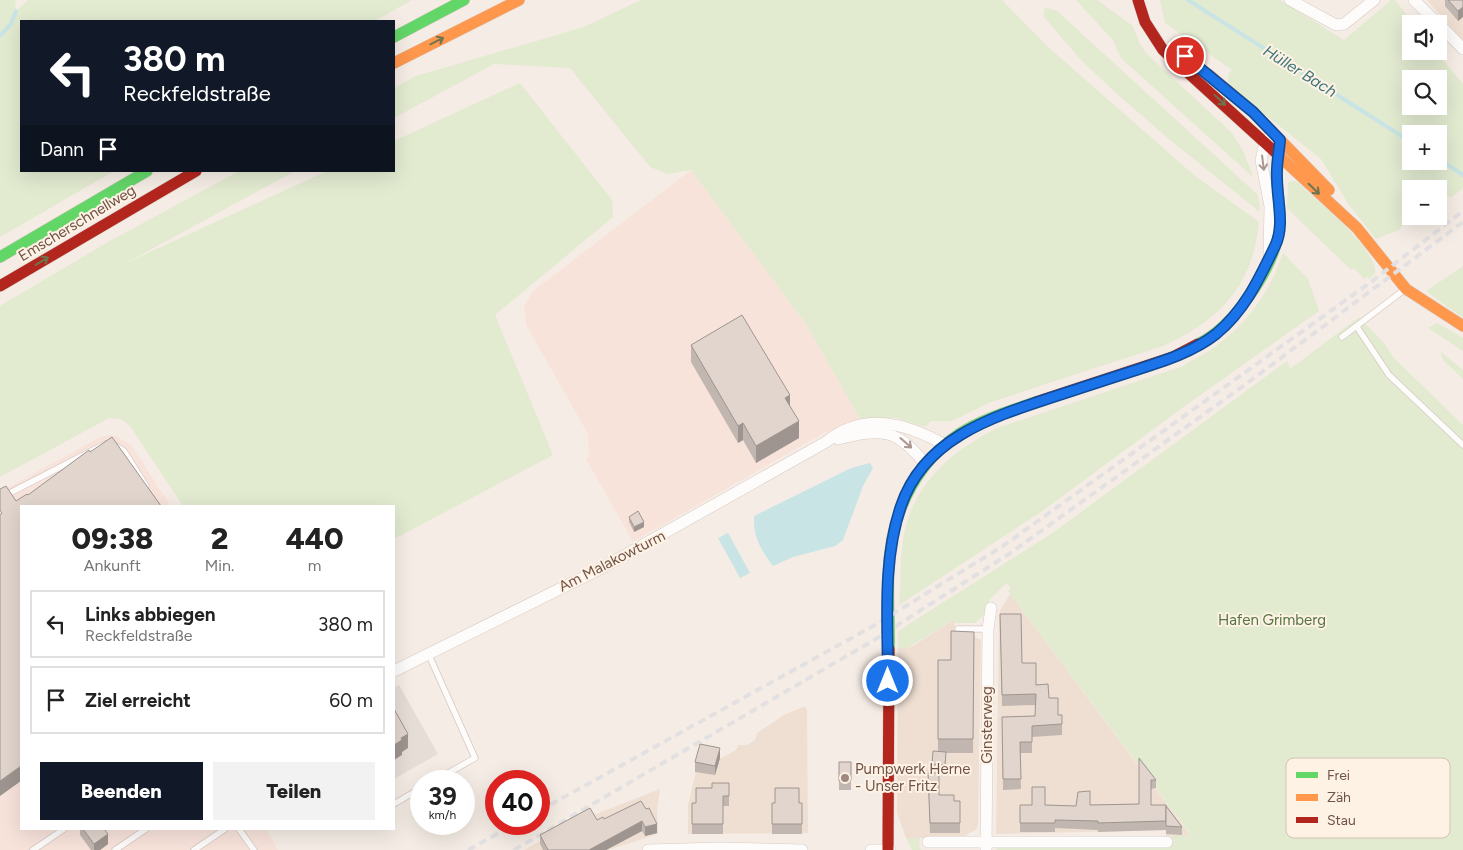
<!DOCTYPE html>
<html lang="de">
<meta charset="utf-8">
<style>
:root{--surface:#fff;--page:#f2f2f2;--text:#222;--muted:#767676;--line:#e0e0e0;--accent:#111827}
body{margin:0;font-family:Figtree,sans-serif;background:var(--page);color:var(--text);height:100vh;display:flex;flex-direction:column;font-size:19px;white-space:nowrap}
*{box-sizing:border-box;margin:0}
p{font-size:16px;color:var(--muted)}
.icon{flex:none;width:28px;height:28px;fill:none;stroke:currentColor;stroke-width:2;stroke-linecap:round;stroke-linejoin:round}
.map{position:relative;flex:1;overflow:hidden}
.drawer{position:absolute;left:20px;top:505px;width:375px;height:325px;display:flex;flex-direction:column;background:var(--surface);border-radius:0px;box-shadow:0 5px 20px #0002}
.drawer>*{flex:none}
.banner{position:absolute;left:20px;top:20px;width:375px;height:152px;border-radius:0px;box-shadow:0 5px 20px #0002;background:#111827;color:#fff;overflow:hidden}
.fabs{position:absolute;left:1402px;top:15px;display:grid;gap:10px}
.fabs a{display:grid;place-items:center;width:45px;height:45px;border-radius:0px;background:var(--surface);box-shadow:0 5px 20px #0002;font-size:25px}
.speed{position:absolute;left:410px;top:770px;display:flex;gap:10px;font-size:25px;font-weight:700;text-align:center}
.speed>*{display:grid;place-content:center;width:65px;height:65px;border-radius:50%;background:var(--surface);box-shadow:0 5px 20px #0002;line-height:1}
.speed small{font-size:12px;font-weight:400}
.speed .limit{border:8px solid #d22;background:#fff;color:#111}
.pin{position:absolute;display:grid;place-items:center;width:42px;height:42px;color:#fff;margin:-21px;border:2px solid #fff;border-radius:50%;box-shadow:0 1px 5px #0007}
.me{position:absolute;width:55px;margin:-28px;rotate:0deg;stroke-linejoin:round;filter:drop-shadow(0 0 4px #0008)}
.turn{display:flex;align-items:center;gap:18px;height:105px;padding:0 20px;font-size:22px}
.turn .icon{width:65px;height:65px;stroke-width:2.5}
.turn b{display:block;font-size:35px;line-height:42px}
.then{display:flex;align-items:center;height:48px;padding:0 20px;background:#0003;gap:10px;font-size:19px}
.eta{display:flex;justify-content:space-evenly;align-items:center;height:85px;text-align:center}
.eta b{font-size:30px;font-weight:800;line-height:35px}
.cta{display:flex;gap:10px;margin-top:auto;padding:10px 20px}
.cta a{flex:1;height:58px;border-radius:0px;background:var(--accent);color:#fff;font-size:20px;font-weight:800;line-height:58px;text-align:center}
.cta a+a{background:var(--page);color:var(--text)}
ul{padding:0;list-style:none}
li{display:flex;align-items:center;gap:15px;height:68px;margin:0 10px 8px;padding:0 10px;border:2px solid var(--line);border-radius:0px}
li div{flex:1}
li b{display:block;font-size:19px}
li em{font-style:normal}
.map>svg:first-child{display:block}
</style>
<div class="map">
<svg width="1463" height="850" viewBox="0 0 1463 850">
<rect width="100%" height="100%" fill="#f5ede5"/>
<!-- residential -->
<g fill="#eedfd2">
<path d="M1427,0H1463V41Z"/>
<path d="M1010,594L1191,836H1166V830L996,834L999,619L1000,611Z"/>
<path d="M955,619L954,635L973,636L981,640L978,824L976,830L967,834V838H906L897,813L898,648L911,647Z"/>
<path d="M805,706L807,710L808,833L688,834V805L700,754L721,758L736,750L738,745H747L755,740L757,733L784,715Z"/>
<path d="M660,789L657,809L658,834L608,850H524L568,825Z"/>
</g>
<!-- commercial -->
<g fill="#f8e3db">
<path d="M691,170L806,324L860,419L822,434L633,542L586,459L589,455L588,434L526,325L524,307L533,291Z"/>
<path d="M108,435L116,436L131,445L171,506H21V829H266L278,850H0V492L100,437Z"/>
</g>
<!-- industrial -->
<path fill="#e6ddd7" d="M399,685L438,754L394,779V688Z"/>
<!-- green -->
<g fill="#e2ead0" fill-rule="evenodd">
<path d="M0,0H15L16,11L28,0H412L375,21H21V171H114L0,237Z"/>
<path d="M641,0H1002L1047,46L1195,176L1259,222C1253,286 1220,320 1163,346L991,402L952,421H931L925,427L897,418L860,419L806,324L691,170L668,174L650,167L570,68L494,64L394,118V88L416,76L584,27Z"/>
<path d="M1076,0H1097L1133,26L1140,44L1147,54L1232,133L1243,151L1254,178L1121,58L1113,40Z"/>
<path d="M1160,0H1280L1344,40L1391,0H1395L1414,24H1411V51H1436L1463,84V188L1452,197L1439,196V189H1411L1412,216L1398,230L1376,239L1349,205L1321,159L1234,90L1228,83V74L1232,70L1165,23ZM1411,79H1439V106H1411ZM1411,134H1439V161H1411Z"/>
<path d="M1048,8L1057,11L1258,195L1260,212L1170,140L1116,93L1081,60L1044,17V9Z"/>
<path d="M520,83L612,200L613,217L495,315L553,455L394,539V506H183L130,426L121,419L109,418L0,477V306L108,242L239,171H295L126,263L327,171H394V141Z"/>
<path d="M1291,181H1296C1313,198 1380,250 1375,274L1369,279L1367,277L1364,279L1354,268L1351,270L1287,208L1288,183Z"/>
<path d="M1283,253L1308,279L1319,311L1182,408L1041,512L899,605C901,584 900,561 903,540C911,486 950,452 997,428L1183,366C1193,359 1206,354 1216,346C1249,322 1270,291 1283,253Z"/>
<path d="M1463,266V318L1426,291Z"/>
<path d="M1359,317L1384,343L1394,358L1463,425V850H996L999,847L1171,845V836L1191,835L1008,591L1011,589L1007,583L990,599L983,616L975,623H955L954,620L907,648H898V631L1051,534L1287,361L1290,369Z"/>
<path d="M1437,323L1463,338V351L1428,328Z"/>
<path d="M1441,352L1463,370V379L1443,360Z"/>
<path d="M906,838H920L919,848L921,850H912Z"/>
</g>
<!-- water -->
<g fill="#c8e4e4">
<path d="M870,463L873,468L863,486L843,540L835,546L793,557L773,566C761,550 753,537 754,516L851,468Z"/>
<path d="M728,533L750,573L740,578L718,538Z"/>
</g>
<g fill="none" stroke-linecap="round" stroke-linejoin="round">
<!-- stream -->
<g stroke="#c8e4e4" stroke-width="4">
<path d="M1188,0L1411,142"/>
<path d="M0,36L11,24L16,11"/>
<path d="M1439,159L1463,175"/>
</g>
<defs>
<g id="lane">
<path d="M1357,327L1389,375L1463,445"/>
<path d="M1342,337L1404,290"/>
<path d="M116,446L124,451L146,486"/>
<path d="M0,498L105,444"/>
<path d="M958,629H988"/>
<path d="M428,653L475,758L434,781"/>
<path d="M394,804L421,788"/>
<path d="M239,829L254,850"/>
<path d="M33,850L64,829"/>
<path d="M115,850L146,829"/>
<path d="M194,850L225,829"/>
</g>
<g id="street">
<path d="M1290,0L1336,25L1344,24L1374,0"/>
<path d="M1414,0L1438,24"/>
<path d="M1439,24L1463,49"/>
<path d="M1269,254L1270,206L1261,160L1265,143L1269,138"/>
<path d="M838,439C881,428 897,428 926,465"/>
<path d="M394,671L602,568L826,442C864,411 906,423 945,445"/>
<path d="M928,842H1167"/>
<path d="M648,850L720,848L802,850"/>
<path d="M871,850H890"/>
<path d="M986,850L988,629L991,608"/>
</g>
<g id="fast">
<path d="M394,37L464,0"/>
<path d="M0,257L147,171"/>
<path d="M1198,344C1234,327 1272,270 1279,232C1282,215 1277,196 1277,178C1277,166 1279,153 1280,140"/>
<path d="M889,649C890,617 886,584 890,553C895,507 919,461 959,434C982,419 1010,411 1036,402"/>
</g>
<g id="slow">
<path d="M394,63L519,0"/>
<path d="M1208,74L1253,112L1329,190"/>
<path d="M1275,152L1357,228L1406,289L1463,326"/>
</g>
<g id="jam">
<path d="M1138,0L1145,22L1163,50L1275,152"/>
<path d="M0,286L196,171"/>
<path d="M1036,402L1173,357L1198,344"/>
<path d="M888,849L889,649"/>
</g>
</defs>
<!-- lane casing -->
<use href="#lane" stroke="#d6cac4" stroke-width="7"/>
<!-- street casing -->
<use href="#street" stroke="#d6cac4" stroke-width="12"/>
<!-- fast casing -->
<use href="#fast" stroke="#d5c9c2" stroke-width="12"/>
<!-- slow casing -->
<use href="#slow" stroke="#d5c9c2" stroke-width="12"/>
<!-- jam casing -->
<use href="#jam" stroke="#d5c9c2" stroke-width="12"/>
<!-- lane -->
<use href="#lane" stroke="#fefcfb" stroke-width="5.5"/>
<!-- street -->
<use href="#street" stroke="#fefcfb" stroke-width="11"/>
<!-- fast -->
<use href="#fast" stroke="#63d668" stroke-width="11"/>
<!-- slow -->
<use href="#slow" stroke="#ff974d" stroke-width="11"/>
<!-- jam -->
<use href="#jam" stroke="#b3261e" stroke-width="11"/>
<!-- rail -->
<g stroke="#e3e0e2" stroke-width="4" stroke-dasharray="8 5" stroke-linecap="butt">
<path d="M539,811L875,625L1003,546L1371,282L1463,211"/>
<path d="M468,850L515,824"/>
<path d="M514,850L874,640L1009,554L1246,384L1463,222"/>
</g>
</g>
<!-- wall -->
<g fill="#c2b7b0">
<path d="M1445,0H1463V17L1458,21L1445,6Z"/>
<path d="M691,345L790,406L799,438L756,463L743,440L738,443L691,362Z"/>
<path d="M629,517L644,527L634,532L629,522Z"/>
<path d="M1000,614L1022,663L1036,685L1049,698L1058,715L1062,724V735L1032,737V753H1020L1021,789L1003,790L1002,717L1035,716L1036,705L1002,706Z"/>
<path d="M974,632L973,753H946L945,770L932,769V764L938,752V660H951Z"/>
<path d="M720,758L715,775L695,772V762Z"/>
<path d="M1139,758L1156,780V788L1151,789V805H1166V830L1098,832V830L1055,828V832H1020V805L1076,806L1090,805L1139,804Z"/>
<rect x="839" y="762" width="12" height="28"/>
<path d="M928,773L939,795L954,801H960V833H930Z"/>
<path d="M729,783V806H723V834H692V803H696L712,788Z"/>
<rect x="772" y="803" width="30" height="31"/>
<path d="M1166,806L1182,827V835L1166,834Z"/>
<path d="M646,809L657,833L645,836L642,831L606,850H543L540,844V835L597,820L604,819Z"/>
<path d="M80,829H104L108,844L100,850H91L80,835Z"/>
</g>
<!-- shaded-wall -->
<g fill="#9e9590">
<path d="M1463,7V17L1458,21V11Z"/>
<path d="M790,395V412L785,398Z"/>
<path d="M799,421V438L756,463V446Z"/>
<path d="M743,423V440L738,443V426Z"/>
<path d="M644,522V527L634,532V527Z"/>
<path d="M408,734V748L402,752V755L394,760V745L401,738Z"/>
<path d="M720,748V758L715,775V766Z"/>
<path d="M21,766V781L0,796V781Z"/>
<path d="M642,821V831L606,850H589Z"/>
<path d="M657,824V833L645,836V827Z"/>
<path d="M108,834V844L100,850H94V844Z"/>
</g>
<!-- building -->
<g fill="#e1d5cd" stroke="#9e9590">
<path d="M1448,0H1463V7L1458,11Z"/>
<path d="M742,315L790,395L785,398L799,421L756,446L743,423L738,426L691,345Z"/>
<path d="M112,437L161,506H21V766L0,781V515L2,513L0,510V489L6,486L16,501L27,494L28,495L89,450L90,452Z"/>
<path d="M638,511L644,522L634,527L629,517Z"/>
<path d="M1000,614H1021L1022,663H1036V685L1048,684L1049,698H1058V715H1062V724L1032,726V742H1020L1021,779H1003L1002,717L1035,716L1036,694L1002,695Z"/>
<path d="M951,631L974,632L973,739H938V660H951Z"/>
<path d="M394,709L408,734L401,738L402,740L394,745Z"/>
<path d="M700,744L720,748L715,766L695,762Z"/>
<path d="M933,751L946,752L945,765L932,764Z"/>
<path d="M1139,758L1156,780H1151V805H1166V821L1098,823V821L1055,820V823H1020V805H1032V787H1045V805L1076,806L1078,792L1090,791V805L1139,804Z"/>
<path d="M839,762H851V780L839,781Z"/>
<path d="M928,773H939V795H954V801H960V823H930Z"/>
<path d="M712,783H729V796H723V824H692V803H696V788H712Z"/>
<path d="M775,788H799V803H802V824H772V803H775Z"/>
<path d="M641,801L646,809L649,808L657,824L645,827L642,821L589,850H548L540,835L590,808L597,820L603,817L604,819Z"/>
<path d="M1166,806L1182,827L1166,826Z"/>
<path d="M83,829H104L108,834L94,844Z"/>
</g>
<!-- one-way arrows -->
<defs><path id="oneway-shaft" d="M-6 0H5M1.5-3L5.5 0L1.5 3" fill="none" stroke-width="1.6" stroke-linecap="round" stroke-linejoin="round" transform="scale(1.25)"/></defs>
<g stroke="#6d7450">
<use href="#oneway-shaft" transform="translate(437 41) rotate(-27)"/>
<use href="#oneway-shaft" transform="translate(1220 100) rotate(43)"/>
<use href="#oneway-shaft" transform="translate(1314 189) rotate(44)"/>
<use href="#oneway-shaft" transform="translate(42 261) rotate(-31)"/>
</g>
<g stroke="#a99790">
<use href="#oneway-shaft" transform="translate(1263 163) rotate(83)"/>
<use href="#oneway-shaft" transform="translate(906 443) rotate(41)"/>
</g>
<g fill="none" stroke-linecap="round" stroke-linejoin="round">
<defs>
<path id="route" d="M888,681C888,624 882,561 901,506C924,438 992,417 1053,397C1081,388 1109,379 1136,370C1164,361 1193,352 1216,334C1245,310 1259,279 1275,246C1285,226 1277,200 1277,178C1276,166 1279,153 1280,140L1253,112L1185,56"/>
</defs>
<!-- route casing -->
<use href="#route" stroke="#114b97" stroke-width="12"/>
<!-- route -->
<use href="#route" stroke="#1a73e8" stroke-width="9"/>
</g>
<!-- markers -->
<circle fill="#9f897f" stroke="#fef2e4" stroke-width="2" cx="845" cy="778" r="5"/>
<g text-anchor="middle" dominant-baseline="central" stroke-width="4" stroke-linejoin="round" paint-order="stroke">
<!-- street labels -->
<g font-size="15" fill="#705348" stroke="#fef2e4">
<text transform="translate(77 223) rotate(-31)">Emscherschnellweg</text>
<text transform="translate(612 561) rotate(-27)">Am Malakowturm</text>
<text transform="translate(987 725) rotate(-90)">Ginsterweg</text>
</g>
<!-- park labels -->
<g font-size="15" fill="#547541" stroke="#fef2e4">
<text x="1272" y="620">Hafen Grimberg</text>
</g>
<!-- poi labels -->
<g font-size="15" fill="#705348" stroke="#fef2e4" text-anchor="start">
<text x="855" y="769">Pumpwerk Herne<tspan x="855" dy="17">- Unser Fritz</tspan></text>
</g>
<!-- water labels -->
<g font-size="16" font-style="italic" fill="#40777c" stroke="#fef2e4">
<text transform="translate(1300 71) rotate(32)">Hüller Bach</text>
</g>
</g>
<!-- legend -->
<rect x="1286" y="758" width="164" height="80" rx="8" fill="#fef2e4" stroke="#d3c2b5" stroke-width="1"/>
<rect x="1296" y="772" width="22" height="6" fill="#63d668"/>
<rect x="1296" y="794" width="22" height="7" fill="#ff974d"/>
<rect x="1296" y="817" width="22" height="6" fill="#b3261e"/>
<g font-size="14" fill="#705348">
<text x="1327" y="780">Frei</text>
<text x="1327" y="802">Zäh</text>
<text x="1327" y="825">Stau</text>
</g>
</svg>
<div class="fabs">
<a><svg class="icon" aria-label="sound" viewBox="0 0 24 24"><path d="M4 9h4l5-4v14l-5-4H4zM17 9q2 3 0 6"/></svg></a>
<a><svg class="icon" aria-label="search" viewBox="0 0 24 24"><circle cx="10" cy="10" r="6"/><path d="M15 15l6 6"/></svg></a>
<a>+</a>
<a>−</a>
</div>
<div class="speed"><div>39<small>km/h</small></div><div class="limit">40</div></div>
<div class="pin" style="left:1185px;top:56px;background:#d93025"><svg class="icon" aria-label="arrive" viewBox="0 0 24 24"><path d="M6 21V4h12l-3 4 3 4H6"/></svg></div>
<svg class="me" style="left:888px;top:681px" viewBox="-20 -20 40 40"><circle r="17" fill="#1a73e8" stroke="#fff" stroke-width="3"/><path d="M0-11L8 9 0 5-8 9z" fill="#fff"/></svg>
<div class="banner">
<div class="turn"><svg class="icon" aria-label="left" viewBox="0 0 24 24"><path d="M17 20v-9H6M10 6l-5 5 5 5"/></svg><div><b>380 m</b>Reckfeldstraße</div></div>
<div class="then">Dann<svg class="icon" aria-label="arrive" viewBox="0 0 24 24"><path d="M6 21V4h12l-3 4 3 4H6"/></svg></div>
</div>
<section class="drawer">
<div class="eta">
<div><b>09:38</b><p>Ankunft</p></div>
<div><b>2</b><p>Min.</p></div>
<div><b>440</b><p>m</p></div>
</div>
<ul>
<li><svg class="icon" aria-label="left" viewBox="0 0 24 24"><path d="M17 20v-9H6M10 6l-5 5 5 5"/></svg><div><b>Links abbiegen</b><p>Reckfeldstraße</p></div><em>380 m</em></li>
<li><svg class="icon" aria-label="arrive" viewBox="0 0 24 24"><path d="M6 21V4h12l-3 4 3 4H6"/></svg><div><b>Ziel erreicht</b></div><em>60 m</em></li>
</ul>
<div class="cta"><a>Beenden</a><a>Teilen</a></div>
</section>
</div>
